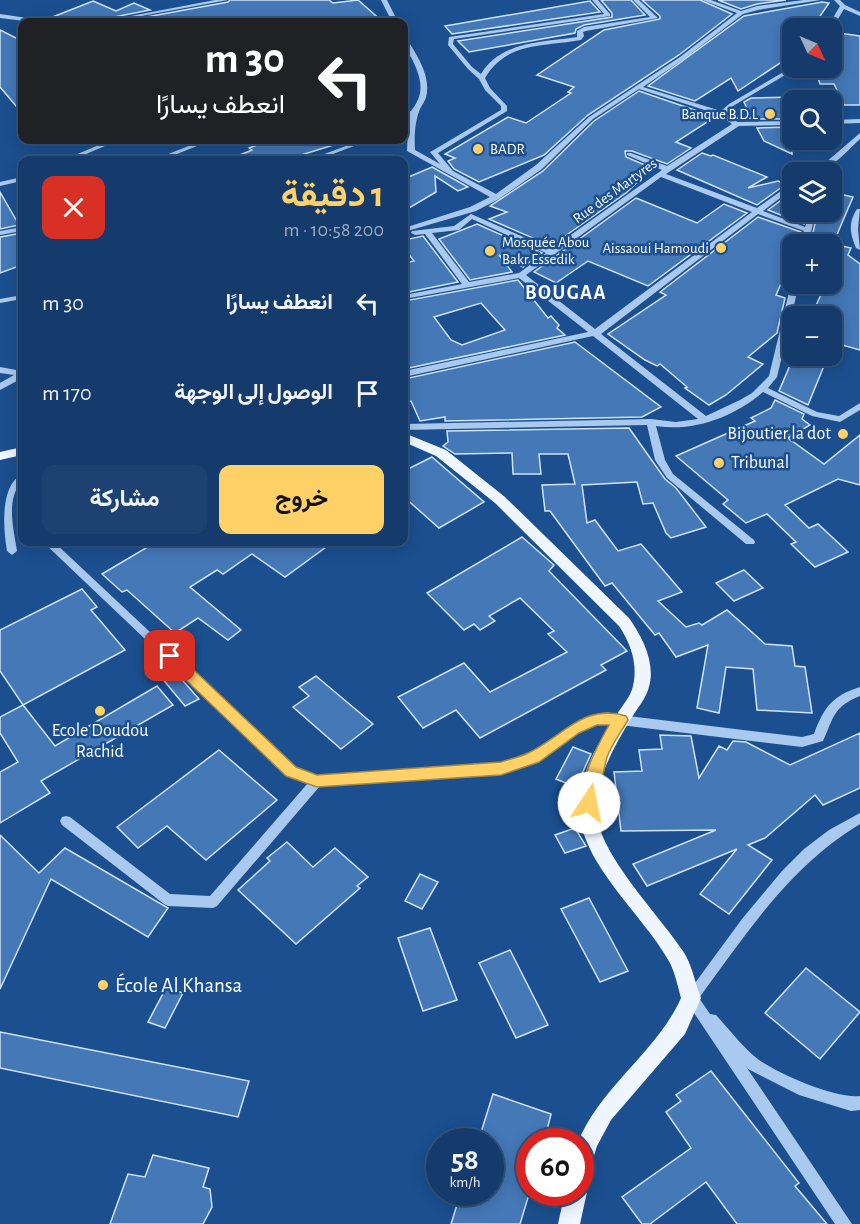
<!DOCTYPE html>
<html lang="ar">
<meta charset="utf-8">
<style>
:root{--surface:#143b6b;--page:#1d4271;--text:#f1f3f6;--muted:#9dadc1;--line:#33557e;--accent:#ffd166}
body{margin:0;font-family:"Alegreya Sans",Vazirmatn,sans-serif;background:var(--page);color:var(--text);direction:rtl;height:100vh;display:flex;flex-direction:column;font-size:22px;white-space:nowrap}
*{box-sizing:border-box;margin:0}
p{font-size:20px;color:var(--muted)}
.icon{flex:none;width:33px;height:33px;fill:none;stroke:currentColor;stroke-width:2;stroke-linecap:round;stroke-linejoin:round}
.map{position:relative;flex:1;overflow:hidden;direction:ltr}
.panel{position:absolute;left:18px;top:156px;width:390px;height:390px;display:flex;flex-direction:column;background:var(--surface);border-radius:12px;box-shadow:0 3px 15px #0003,0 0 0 2px var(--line);direction:rtl}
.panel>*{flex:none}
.top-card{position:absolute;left:18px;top:18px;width:390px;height:126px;border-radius:12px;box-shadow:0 3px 15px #0003,0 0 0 2px var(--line);direction:rtl;background:#202124;color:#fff;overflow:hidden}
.needle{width:39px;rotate:134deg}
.buttons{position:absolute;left:782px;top:18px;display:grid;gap:12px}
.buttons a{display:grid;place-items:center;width:60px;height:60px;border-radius:12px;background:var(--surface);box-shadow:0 3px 15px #0003,0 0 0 2px var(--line);font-size:30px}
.speed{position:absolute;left:426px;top:1128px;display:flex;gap:12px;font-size:30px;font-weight:700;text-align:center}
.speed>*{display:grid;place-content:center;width:78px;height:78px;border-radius:50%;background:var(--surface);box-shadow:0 3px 15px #0003,0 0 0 2px var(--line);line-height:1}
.speed small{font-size:15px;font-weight:400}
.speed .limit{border:9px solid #d22;background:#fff;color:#111}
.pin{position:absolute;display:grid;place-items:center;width:51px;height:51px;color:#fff;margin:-26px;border-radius:12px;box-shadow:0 3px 9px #0006}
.me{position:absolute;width:66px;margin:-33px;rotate:11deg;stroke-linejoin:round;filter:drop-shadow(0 0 4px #0008)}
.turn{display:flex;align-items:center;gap:21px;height:126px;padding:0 24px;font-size:27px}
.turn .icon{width:78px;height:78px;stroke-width:2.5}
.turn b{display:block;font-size:42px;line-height:51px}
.round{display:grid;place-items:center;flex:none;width:63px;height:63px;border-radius:12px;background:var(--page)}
.head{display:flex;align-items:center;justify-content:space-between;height:102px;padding:0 24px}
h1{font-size:36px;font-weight:700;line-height:45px;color:var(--accent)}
.cta{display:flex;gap:12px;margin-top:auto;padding:12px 24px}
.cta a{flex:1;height:69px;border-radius:12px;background:var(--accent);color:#111;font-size:24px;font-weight:700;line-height:69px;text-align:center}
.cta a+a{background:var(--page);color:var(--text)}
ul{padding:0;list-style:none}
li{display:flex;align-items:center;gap:18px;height:90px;padding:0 24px}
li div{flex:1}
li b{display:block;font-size:22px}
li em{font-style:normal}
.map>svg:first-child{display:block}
</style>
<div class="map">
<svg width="860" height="1224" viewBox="0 0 860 1224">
<rect width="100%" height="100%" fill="#1b4f8f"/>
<!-- building -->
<g fill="#4478b7" stroke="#cfe3fa" stroke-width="1.5" fill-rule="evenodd">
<path d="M230,0H329L333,3L358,0L383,22H119L228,2Z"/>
<path d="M601,0H631L645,15L584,25L576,29L575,33L469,52L458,41L612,17V13Z"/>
<path d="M642,0H700L732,14L679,55L588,115L544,155L479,182L454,169L448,161L455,158L445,154L508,117L526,123L571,93L568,92L574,87L537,75L604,30L660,19V16Z"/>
<path d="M718,0H786L757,4L741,9Z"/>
<path d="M93,1L116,11L134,3L150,10L99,20L97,22H46L45,20Z"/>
<path d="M590,1L600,12L452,34L445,26Z"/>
<path d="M822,2L829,3L812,28H792V55L738,91L731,78L695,101L648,86L744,16Z"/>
<path d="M0,30L22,41V113L0,87Z"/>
<path d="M839,33L860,36V105H844L834,84H820L815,69L831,68V50Z"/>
<path d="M639,91L715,117L676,142L691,148L667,164L632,151H625L626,157L652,168L626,193L551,246L489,219L507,212L490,206L543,171L594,121Z"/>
<path d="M792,97V119H752L744,102L751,98Z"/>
<path d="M792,127V154L764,141L757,128Z"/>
<path d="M270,140H339L340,143L285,160H230V159L252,150L249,148Z"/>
<path d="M702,153L711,156L713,155L767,177L748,188L778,181L786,184L757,205L677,170Z"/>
<path d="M432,167L468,187L458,191L435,176L436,192L404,211V176H411Z"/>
<path d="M0,192L19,225L0,229Z"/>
<path d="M792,192V212H808L804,224L768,210Z"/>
<path d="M831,192L853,197L833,244L851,248L848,255L860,264V350L831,342V316H811L826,284H831V244H810L818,212H831Z"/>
<path d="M636,198L697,223L724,204L747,213L648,286L588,261L556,283L534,272Z"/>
<path d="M758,217L801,232L798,244H792V259L776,295L785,298L777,333L748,357L763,364L726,395L709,405L685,388L687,387L660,364L657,366L645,360L608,334L666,295L660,292Z"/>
<path d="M477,224L542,253L523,267L499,255L512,272L470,280L439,239Z"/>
<path d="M22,233V265L0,273V237Z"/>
<path d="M423,236L458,282L404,293V263L414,261L404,248V240Z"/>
<path d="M518,280L548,318L551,316L559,325L557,328L565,335L404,369V301ZM481,303L505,330L462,345L451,340L434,317Z"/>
<path d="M575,342L661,407L642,417L445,421V417L420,421L411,401L404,402V379Z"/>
<path d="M794,356H828L808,405L779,391Z"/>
<path d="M775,400L804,414L802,419L810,425L788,438L824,464L860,435V485L838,479L785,505L809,528L818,524L848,552L815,567L791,544L796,542L767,514L746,523L723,504L728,500L676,456L755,421L751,418L771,408Z"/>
<path d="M629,428L665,479L676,488L706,527L671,538L666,533L653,503L643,504L637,482L582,485L587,523L595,520L618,551L641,544L682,592L658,601L686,627L699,623L702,625L727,610L765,644L792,646L795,666L805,667L812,713L757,710L753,669L726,667L719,713L697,708L708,645L676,657L659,633L655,635L612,583L605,586L550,511H545L542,485L575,484L568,454H539L541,474H513L512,453L455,454L443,446L448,442L447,431Z"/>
<path d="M432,457L484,502L439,528L404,497V471Z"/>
<path d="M522,537L554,565L549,571L627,651L601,665L606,670L480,738L456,710L423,728L398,697L464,663L490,692L567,652L548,634L554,631L520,598L489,616L495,621L480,630L474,624L464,630L427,593Z"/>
<path d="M156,542H333L285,577L252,554L223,574L217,570L190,587L241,630L228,640L198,618L175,633L127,590L122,592L102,574Z"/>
<path d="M744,570L763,588L734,601L716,583Z"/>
<path d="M82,589L97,607L91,610L125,650L23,705L0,671V630Z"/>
<path d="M166,662L170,666L199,699L185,706L156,671Z"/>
<path d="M316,676L373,724L341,749L293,707L309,696L299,687Z"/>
<path d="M157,686L173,705L41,781L50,793L0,823V772L18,762L0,733V717L23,705L55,746Z"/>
<path d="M860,733V788L823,805L815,795L765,838L748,845L772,860L729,914L700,894L737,849L647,886L633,864L716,830L621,831L614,772L642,771L639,750L662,749L660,735L691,736L699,778L719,746L727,750L733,741L746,742L790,765Z"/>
<path d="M573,747L591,754L576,787L556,779Z"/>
<path d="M219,750L277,800L206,860L167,826L138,848L117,827Z"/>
<path d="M575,828L586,846L565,853L555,835Z"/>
<path d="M0,835L39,873L65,848L168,908L148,937L51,879L0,989Z"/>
<path d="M287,842L313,867L335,848L368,877L357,886L360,888L296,944L238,890L270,861L267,858Z"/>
<path d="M420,874L438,882L422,909L405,901Z"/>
<path d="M589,898L628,971L600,982L561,909Z"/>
<path d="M430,928L457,1000L423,1011L398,938Z"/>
<path d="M510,950L548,1025L516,1038L479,963Z"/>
<path d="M806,968L860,1012L820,1059L765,1013Z"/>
<path d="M166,988L183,993L165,1028L148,1022Z"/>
<path d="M0,1032L249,1081L238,1117L0,1068Z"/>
<path d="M711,1071L799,1183L795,1186L827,1224H737L706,1182L650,1224H642L622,1197L691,1148L666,1112L681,1101L676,1095Z"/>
<path d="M493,1094L551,1114L544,1142H530V1191L520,1224H451L461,1192H490V1142H478Z"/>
<path d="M153,1155L209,1168L203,1187L210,1189L212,1207L203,1224H110L128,1174L145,1177Z"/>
</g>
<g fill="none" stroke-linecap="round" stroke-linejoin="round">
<!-- minor -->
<g fill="#a9c9ee" fill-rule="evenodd">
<path d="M215,0H228L109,22H99Z"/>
<path d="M381,0H387L398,22H392Z"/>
<path d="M592,0H598L610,14V16L454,39L453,44L472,67L481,74C501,41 543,42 577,37V31L584,27L650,17L633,0H639L658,18L586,31L583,32L584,36L581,40C544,47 507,41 485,78L490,88L507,106V111L438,153L453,171L496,194L536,165L589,117L680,57L737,13L702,0H711L741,11L757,6L804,0H821L758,10L743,14L684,59L643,87L721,111L729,104L792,67L797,68L733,106L726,114L738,122L792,121V125L739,126L666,174L757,208L792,183V189L763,211L805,227L810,212H816L808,244H800L804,231L758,214L601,334L706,416L740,400L752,393L769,376L791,284L792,283L799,284L777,377L768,388L817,412L839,416L860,403V410L840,422L812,416L763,392C734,417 694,432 656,426L665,460L673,474L754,540L755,542L754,544H746L667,478L655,460L647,425L404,430V424L651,419L676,422L698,419L593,336L404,377V371L588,332L519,278L404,299V295L462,284L425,234L415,235L411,233L412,231L454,226L471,214L551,249L662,170L627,155V153H631L667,166L732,124L720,115L639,89L593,119L542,169L499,199L476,211L404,232V228L470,207L490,197L407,151L408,128L410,119L404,123V118C425,99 424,83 412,59C408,52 404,46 404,37L407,39C416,54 429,73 427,91C427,99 423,103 420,109C415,121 414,136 415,150L440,164L430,152L432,151L501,110V106L485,90L479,79L468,69L448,45L449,37L604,14ZM661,177L752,212L595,329L526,275ZM472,219L546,253L519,273L469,282L432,233L459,230Z"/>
<path d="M834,0H840L845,5L860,12V16L844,9L832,29L827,28L840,6Z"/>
<path d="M0,14L41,20L44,22H32L0,18Z"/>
<path d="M860,119V123L831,124V120Z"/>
<path d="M860,133V139C844,154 830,172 807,172V170L825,163Z"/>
<path d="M111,140H119L72,160H63Z"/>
<path d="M204,140H212L162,160H153Z"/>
<path d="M362,140H370L317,160H308Z"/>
<path d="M22,177V181L0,186V182Z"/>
<path d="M857,209H860L858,229L860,250L856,248C850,233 848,223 857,209Z"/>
<path d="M22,227V231L0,235V231Z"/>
<path d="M22,295V299L0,303V299Z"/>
<path d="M0,367L22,371V385L19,384L17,381L0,390V383L14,375L0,373Z"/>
<path d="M22,474V482C5,499 14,530 17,551L12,555L7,551C3,527 0,486 22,474Z"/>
<path d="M43,542H54L295,768L317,776L501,764L530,755L570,726L592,716L620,715L802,737L814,734C824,707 832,696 860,687V696C833,707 834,717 823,741L802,747L620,725L597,724L578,732L538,761L501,774L320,786L217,906L213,908L168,906L164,904L62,825L60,821L62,817L66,816L70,817L170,894L210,896L308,783L287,774Z"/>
<path d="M860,813V824C788,868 748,932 699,998L710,1014L716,1015C728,1028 745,1050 759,1060C779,1074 836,1099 860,1096V1110L851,1111L799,1095L748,1069L745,1065L852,1224H835L684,998L742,919L782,871L804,849L829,830Z"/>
</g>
<!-- major -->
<g fill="#f0f6ff" fill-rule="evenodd">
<path d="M404,433L446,450L505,497L629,618C643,638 657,665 648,690C645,699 637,709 632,717C614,747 595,778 597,814C599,854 660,916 683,951C692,964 695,983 701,998L685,1034L611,1120L597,1146L587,1178L580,1181V1142H578C601,1086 657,1052 681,998C678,987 675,973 670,963C647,919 584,867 580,815C576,778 598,743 617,714C622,706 631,696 633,686C638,664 631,644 619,626L495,503L436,456L404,442Z"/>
<path d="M22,447V455L0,460V452Z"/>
<path d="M580,1183L587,1192L580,1224H558L565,1192H580Z"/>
</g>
</g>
<!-- route -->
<path fill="#ffd166" stroke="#a68842" stroke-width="1.5" d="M170,651L175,652L296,767L317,775L501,762C510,759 520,757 528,753C561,738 584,702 626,716L628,720C621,732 612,744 607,757C603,771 600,797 595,808L589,809L584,808C574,788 599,743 609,725H597L579,733L539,762L501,775L317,787L286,776L165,660L163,656L165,652Z"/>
<!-- markers -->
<g fill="#ffd166" stroke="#1b4f8f" stroke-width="2">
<circle cx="770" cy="114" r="6"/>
<circle cx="478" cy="149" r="6"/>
<circle cx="721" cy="248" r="6"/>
<circle cx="490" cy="251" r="6"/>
<circle cx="843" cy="434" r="6"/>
<circle cx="719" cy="463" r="6"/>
<circle cx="100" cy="711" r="6"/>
<circle cx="103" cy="985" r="6"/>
</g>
<g text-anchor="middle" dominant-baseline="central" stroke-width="5" stroke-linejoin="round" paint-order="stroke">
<!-- far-poi labels -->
<g font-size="15" fill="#fff" stroke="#1b4f8f" text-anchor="end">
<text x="758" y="114">Banque B.D.L</text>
<text x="490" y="149" text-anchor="start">BADR</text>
<text x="502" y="242" text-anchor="start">Mosquée Abou<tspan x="502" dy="17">Bakr Essedik</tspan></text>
<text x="709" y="248">Aissaoui Hamoudi</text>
</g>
<!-- far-street labels -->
<g font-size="15" fill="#fff" stroke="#1b4f8f">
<text transform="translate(615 191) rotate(-36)">Rue des Martyres</text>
</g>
<!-- poi labels -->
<g font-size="18" fill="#fff" stroke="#1b4f8f" text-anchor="end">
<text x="831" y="434">Bijoutier la dot</text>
<text x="731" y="463" text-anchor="start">Tribunal</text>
<text x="100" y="731" text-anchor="middle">Ecole Doudou<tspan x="100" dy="21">Rachid</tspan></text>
</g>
<!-- far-district labels -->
<g font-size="20" font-weight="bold" letter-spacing="1.5" fill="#fff" stroke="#1b4f8f">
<text x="566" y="293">BOUGAA</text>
</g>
<!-- near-poi labels -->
<g font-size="21" fill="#fff" stroke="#1b4f8f" text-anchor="start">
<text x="115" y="985">École Al Khansa</text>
</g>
</g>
</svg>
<div class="buttons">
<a><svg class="needle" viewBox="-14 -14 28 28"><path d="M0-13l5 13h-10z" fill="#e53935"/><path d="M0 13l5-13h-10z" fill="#9dadc1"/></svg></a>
<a><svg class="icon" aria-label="search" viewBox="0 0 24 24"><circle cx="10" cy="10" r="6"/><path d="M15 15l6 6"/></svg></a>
<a><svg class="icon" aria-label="layers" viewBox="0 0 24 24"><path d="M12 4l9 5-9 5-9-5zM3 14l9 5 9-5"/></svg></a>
<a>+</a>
<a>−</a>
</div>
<div class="speed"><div>58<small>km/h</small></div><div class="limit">60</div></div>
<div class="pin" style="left:170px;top:656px;background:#d93025"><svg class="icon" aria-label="arrive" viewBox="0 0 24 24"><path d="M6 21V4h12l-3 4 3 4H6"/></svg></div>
<svg class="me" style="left:589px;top:803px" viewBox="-20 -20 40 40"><circle r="19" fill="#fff"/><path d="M0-13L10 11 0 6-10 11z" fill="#ffd166"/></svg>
<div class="top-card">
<div class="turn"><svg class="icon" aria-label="left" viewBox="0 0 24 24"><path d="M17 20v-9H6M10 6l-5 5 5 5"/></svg><div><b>30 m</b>انعطف يسارًا</div></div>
</div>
<section class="panel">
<div class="head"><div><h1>1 دقيقة</h1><p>200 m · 10:58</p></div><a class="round" style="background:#d93025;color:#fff"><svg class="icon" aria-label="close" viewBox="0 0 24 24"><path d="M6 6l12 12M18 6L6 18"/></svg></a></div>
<ul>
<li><svg class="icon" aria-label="left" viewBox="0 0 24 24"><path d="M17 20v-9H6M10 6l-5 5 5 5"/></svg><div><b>انعطف يسارًا</b></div><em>30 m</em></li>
<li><svg class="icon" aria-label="arrive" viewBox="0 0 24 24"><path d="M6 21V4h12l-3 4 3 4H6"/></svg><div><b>الوصول إلى الوجهة</b></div><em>170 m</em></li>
</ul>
<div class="cta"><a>خروج</a><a>مشاركة</a></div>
</section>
</div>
